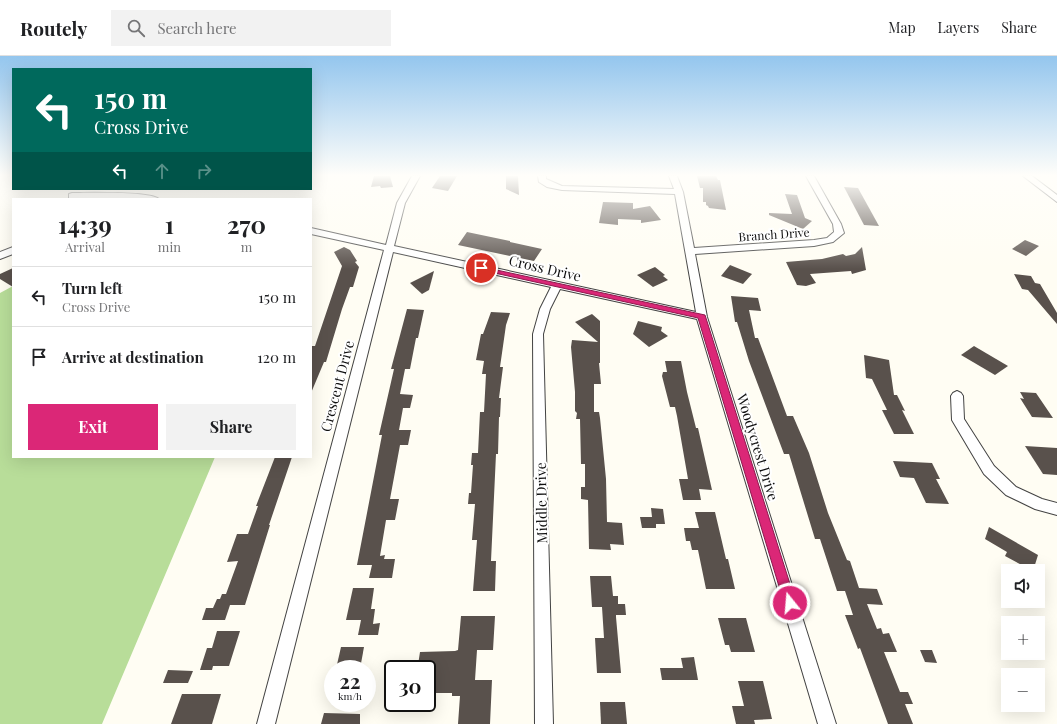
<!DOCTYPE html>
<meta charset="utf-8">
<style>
:root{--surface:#fff;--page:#f2f2f2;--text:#202124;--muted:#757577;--line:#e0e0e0;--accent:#db2777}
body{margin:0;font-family:"Playfair Display",serif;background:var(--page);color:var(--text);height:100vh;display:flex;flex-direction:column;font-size:15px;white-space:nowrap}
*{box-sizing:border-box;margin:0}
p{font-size:13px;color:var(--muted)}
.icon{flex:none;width:22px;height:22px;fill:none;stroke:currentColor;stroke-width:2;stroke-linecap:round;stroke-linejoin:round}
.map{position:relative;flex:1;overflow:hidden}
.details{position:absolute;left:12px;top:142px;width:300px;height:260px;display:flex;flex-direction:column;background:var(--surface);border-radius:0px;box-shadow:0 4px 16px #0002}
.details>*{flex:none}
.hud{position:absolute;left:12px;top:12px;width:300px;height:122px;border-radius:0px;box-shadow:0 4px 16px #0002;background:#00695c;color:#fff;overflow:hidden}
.controls{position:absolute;left:1001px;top:508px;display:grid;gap:8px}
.controls a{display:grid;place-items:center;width:44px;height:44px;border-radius:0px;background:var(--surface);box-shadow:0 4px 16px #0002;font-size:20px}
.speed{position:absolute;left:324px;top:604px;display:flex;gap:8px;font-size:20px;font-weight:700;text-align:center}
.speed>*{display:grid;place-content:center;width:52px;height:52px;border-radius:50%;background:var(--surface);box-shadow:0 4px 16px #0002;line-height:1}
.speed small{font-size:10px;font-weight:400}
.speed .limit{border:2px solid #111;border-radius:6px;background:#fff;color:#111}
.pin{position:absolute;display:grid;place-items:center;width:34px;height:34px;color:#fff;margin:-17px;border:2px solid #fff;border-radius:50%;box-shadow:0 1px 4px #0007}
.me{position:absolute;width:44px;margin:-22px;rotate:343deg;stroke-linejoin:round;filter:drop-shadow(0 0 3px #0008)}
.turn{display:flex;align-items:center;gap:14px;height:84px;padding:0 16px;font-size:18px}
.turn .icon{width:52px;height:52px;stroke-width:2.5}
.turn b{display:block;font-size:28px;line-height:34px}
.lanes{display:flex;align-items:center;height:38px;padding:0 16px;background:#0003;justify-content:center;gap:20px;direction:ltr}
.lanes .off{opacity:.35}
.eta{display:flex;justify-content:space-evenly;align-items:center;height:68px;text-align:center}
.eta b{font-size:24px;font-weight:700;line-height:28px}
.primary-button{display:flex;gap:8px;margin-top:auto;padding:8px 16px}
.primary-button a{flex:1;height:46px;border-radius:0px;background:var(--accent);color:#fff;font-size:16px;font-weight:700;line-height:46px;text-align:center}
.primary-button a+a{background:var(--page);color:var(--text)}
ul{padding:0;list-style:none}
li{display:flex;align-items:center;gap:12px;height:60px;padding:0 16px;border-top:1px solid var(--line)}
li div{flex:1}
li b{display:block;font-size:15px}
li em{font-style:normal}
header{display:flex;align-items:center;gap:24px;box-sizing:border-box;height:56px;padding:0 20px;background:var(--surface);border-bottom:1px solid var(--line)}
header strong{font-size:19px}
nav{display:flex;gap:22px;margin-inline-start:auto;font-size:14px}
.search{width:280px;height:36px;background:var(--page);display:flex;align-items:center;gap:10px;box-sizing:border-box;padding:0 14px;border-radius:0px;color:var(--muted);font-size:15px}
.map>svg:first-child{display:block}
</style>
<header>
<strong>Routely</strong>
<div class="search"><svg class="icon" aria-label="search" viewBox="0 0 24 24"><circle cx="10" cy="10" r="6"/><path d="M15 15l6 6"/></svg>Search here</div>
<nav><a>Map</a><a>Layers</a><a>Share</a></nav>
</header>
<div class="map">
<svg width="1057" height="668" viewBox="0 0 1057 668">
<rect width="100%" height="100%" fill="#fffdf3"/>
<!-- forest -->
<path fill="#b8dd99" d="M13,230V401H215L102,668H0V237Z"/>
<!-- building -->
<g fill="#59514c">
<path d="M374,120H390L393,131L381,132L380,130L371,131Z"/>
<path d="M440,120H457L448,135L432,132Z"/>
<path d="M506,120H518L519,139L506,133Z"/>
<path d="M697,120H716L718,124H720L726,154L709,152L708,150L706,149V146H703V132H700Z"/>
<path d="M844,131L858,132L879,170L864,169Z"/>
<path d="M785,138L797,139L805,162L812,165L803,173L769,159V157L792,158Z"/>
<path d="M603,146L633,147V153L650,150L661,164L641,167V164L618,163V169L599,167Z"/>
<path d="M467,176L510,185V186L542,193L534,205L458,189Z"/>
<path d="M1025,184L1039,190L1026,200L1012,193Z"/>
<path d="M344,191L350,194L357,205L355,206L359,211L353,231H350L342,253L326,306H324L311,337V290H315L342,210L334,196Z"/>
<path d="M862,191L866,214L852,218L851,215L810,218L816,227L806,230L797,229L786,206L822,203L843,198L846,200L855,198Z"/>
<path d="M730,209L752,218L743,228L721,220Z"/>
<path d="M655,211L665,219L663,220L668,224L653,231L637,219Z"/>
<path d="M13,212V231L0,223V218Z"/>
<path d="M434,215L429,234L422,238L410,227Z"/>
<path d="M1014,218L1031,220L1035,227L1040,228L1057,257V268L1028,234L1022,233Z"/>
<path d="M731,240L758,242L761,255L749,254L755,282H758L787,360H793L809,397L828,457L847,504L850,505L859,532L877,533L883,549L867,548L877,573L881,572L883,578L889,577L897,596H884L900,636H908L913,648H905L913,668H888L860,592L858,593L845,559H853L845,535H837L820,483H815L789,398H784L749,305L737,266H735Z"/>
<path d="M407,253L424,254L418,282H416L410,313H405L400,338L413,339L410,352H403L399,374H411L408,389H400L390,443H399L395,464H386L380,500L385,499L384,503H395L392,522H369L372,509H357L382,379H379L394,313H391Z"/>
<path d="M491,256L510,257L506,269L500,311H503L499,342H501L500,361H499L498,398H496L491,505H496L495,535H473L477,484H472L475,448H468L469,437H471L473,409H471L472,397H478L480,356H484L486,318H482L484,305L476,304L481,278H483Z"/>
<path d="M592,258L600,265V307H599L601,328H594V356H599L600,362L606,423L607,466L622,467L624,489L610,488L611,494L589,493L588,444L581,443V431H585V408H581L580,363H576L577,357L575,355V336L571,291L572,284L598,286L575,266Z"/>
<path d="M638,265L662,271L661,275L668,280L649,291L633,278Z"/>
<path d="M974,290L1008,310L995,319L961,299Z"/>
<path d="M864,299L889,304L894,339H897L905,355L902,354L914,378H894L882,354H887L872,323L866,322Z"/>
<path d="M665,305H681L687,336L696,372H698L712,434L699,433L701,444H683L679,423H688L677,360L675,351H670L662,320L663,316H667Z"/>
<path d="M1020,336L1036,337L1053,362L1032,361L1020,342L1024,343Z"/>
<path d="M1025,390L1057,392V419L1043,418Z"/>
<path d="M275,401H292L269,469H270L245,549H230L225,564H202L206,552H213L217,543H220L222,538H226L238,505L227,506L237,478H248L258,450H256Z"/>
<path d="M893,405L932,407L940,423H936L949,448L926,447L914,422L900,421Z"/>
<path d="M651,452L663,453L665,468H656V472H642L640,461H652Z"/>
<path d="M695,456H715L726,503H728L735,533H706L698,494H692L690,485H686L684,472H699Z"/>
<path d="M989,471L1038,499L1033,515L1005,500L1007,496L985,483Z"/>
<path d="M590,520H611L613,540H618V548H625L626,559H616V561L621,617H597L595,582H604L602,551H592Z"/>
<path d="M353,532H374L371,553H375L373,568L380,567L378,579H358L361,564H346Z"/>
<path d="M461,560H495L493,594H477L475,624H492L490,668H458L460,640H452V637H427V609H418L420,596L455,595L458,594Z"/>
<path d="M718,562H746L755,596H731L729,589H725Z"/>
<path d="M217,575H240L229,610H213L212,614H200L207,592H212Z"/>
<path d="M341,591H364L360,613H336Z"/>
<path d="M920,594H932L937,607L925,606Z"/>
<path d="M694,601L698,624H662L660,612H683L681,602Z"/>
<path d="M168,614L193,615L188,627H163Z"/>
<path d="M738,625H763L772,663L754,664L755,668H736L732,650H744Z"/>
<path d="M182,638H221L212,668H171Z"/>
<path d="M600,646H625L627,668H601Z"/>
<path d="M324,657L360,658V668H321Z"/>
</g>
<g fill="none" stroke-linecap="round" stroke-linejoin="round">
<defs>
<g id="minor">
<path d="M412,120H420L405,147L394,190L696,256L675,138L562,134L547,131L539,126L538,120H546V123L562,130L674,133L669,120H677L683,136L694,192L814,184L827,182L834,176L833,168L806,120H814L841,168L844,177L833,186L814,190L695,198L707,261L836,668H818L697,263L560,233L550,253L543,278L553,668H535L533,278L540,253L551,231L393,196L275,668H257L384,194L311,178V172L386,189L397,147Z"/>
<path d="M1023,120H1032L1057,139V146Z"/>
<path d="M72,137C87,137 150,135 159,143L69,142V138Z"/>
<path d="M13,191V198L0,203V196Z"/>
<path d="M957,335L961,337L963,340L964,363L994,410L1016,431L1042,443L1057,447V459L1035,453L1006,439L984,418L952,364L951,340L953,337Z"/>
</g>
</defs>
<!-- minor casing -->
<use href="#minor" stroke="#434343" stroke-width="2"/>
<!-- minor -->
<use href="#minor" fill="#fff" fill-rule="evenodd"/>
</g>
<!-- sky -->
<linearGradient id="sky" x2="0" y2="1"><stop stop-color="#94c6ee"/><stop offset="0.56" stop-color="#fffefa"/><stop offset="1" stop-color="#fffefa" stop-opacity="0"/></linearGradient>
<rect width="1057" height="213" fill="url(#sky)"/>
<!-- route -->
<path fill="#db2777" stroke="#8e194d" d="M478,210L705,259L796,547L794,552L790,553L785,552L784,547L698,262L481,214L478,213Z"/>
<g text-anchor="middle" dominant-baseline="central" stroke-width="4" stroke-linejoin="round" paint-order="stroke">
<!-- far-street labels -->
<g font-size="12" fill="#101010" stroke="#fff">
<text transform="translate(774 178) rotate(-4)">Branch Drive</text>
</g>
<!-- street labels -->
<g font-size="14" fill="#101010" stroke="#fff">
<text transform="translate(545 212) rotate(13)">Cross Drive</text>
<text transform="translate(337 330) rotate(-75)">Crescent Drive</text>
<text transform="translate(758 391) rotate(73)">Woodycrest Drive</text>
<text transform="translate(541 447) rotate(-91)">Middle Drive</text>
</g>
</g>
</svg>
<div class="controls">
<a><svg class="icon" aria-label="sound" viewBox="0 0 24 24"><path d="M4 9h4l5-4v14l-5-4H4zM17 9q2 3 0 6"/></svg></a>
<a>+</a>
<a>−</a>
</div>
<div class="speed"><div>22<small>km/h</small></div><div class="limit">30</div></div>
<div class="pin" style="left:481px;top:212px;background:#d93025"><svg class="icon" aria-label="arrive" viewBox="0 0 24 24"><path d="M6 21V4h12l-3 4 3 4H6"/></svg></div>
<svg class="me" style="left:790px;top:547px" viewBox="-20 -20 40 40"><circle r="17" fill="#db2777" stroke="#fff" stroke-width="3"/><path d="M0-11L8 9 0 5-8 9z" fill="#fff"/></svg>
<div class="hud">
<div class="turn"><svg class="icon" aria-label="left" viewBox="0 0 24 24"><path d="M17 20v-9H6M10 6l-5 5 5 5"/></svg><div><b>150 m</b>Cross Drive</div></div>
<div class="lanes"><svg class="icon" aria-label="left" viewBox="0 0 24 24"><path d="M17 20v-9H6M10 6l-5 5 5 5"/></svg><svg class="icon off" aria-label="ahead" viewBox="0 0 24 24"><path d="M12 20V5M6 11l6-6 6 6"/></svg><svg class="icon off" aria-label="right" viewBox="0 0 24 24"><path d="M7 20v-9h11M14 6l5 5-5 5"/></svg></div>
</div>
<section class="details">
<div class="eta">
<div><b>14:39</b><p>Arrival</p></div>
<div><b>1</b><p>min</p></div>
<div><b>270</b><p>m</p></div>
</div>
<ul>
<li><svg class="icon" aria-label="left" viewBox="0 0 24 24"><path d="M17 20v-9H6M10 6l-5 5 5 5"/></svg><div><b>Turn left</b><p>Cross Drive</p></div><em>150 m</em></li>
<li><svg class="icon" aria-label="arrive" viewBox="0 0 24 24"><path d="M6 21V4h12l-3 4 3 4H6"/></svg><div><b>Arrive at destination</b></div><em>120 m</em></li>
</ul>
<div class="primary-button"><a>Exit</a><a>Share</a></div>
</section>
</div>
